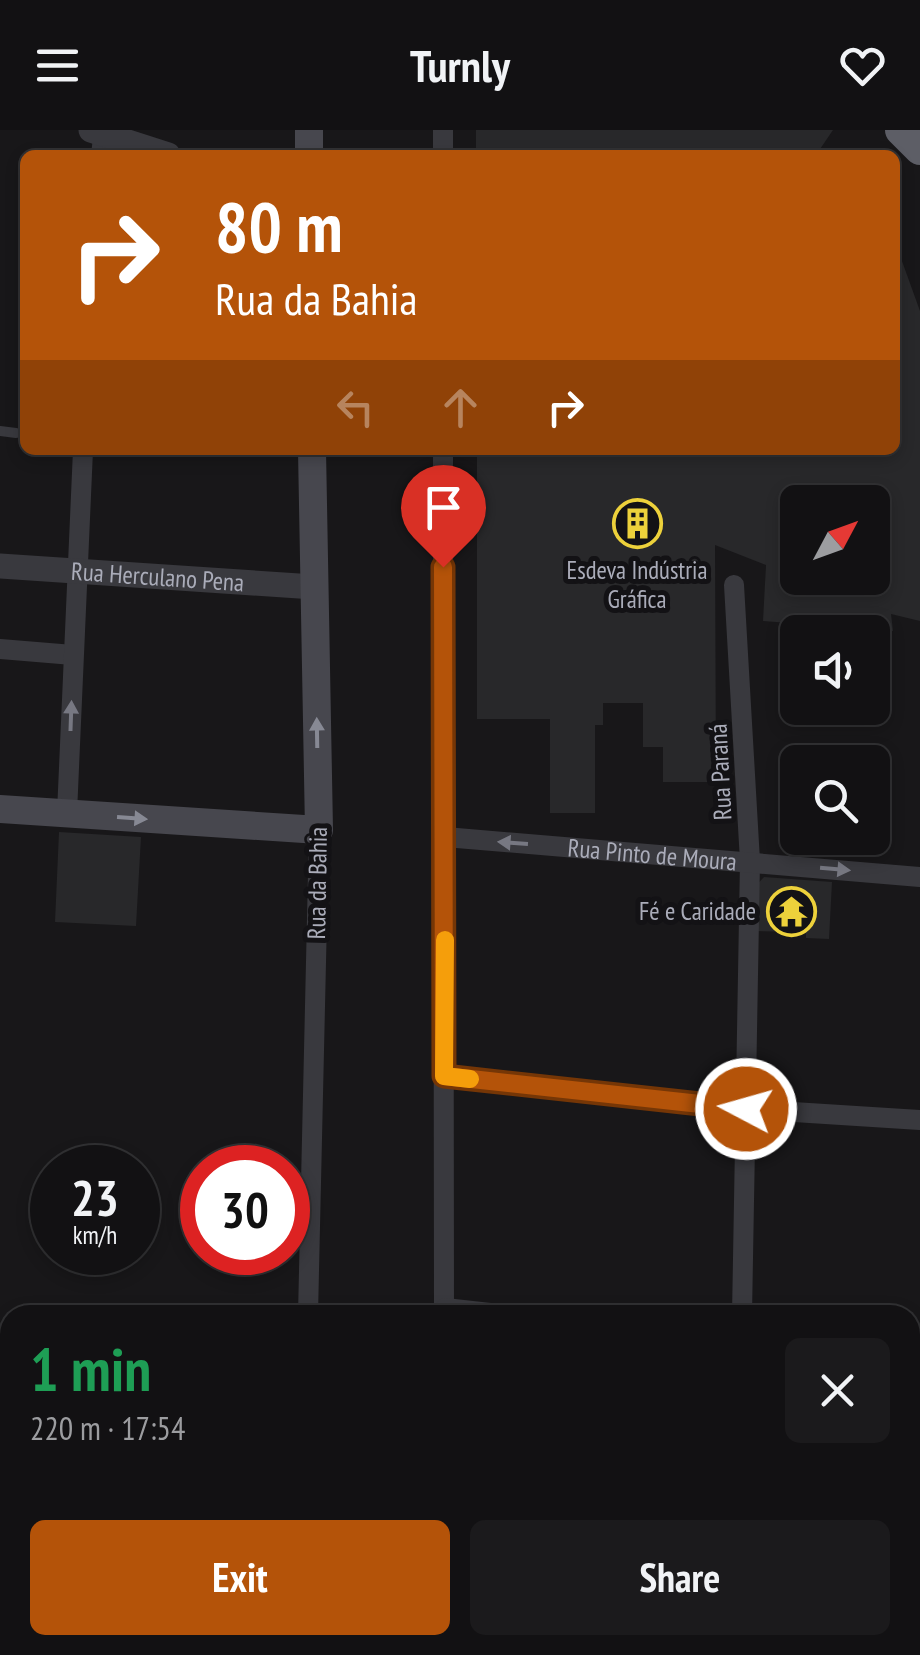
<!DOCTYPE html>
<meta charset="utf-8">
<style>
:root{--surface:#121113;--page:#1b1a1c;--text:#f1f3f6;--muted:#9c9da0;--line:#313133;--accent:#b45309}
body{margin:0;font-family:"PT Sans Narrow",sans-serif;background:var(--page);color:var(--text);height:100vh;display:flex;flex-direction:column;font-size:38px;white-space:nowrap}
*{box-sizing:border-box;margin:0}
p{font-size:32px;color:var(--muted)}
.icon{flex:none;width:55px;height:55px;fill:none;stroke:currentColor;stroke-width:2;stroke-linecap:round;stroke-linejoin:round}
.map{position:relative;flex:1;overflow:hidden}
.side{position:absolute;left:0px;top:1175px;width:920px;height:350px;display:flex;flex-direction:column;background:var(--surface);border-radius:30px 30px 0 0;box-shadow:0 5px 15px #0003,0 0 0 2px var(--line)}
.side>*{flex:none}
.hud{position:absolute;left:20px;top:20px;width:880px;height:305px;border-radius:15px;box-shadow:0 5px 15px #0003,0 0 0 2px var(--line);background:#b45309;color:#fff;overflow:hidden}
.needle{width:65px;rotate:49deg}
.controls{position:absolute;left:780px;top:355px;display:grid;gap:20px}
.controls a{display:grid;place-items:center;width:110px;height:110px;border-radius:15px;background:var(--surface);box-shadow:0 5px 15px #0003,0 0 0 2px var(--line);font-size:50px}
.speed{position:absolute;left:30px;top:1015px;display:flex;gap:20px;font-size:50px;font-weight:700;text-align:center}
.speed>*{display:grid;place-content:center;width:130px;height:130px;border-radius:50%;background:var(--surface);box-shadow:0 5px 15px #0003,0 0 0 2px var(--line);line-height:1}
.speed small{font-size:25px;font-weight:400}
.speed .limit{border:15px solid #d22;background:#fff;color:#111}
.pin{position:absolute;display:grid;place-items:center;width:85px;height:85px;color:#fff;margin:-102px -42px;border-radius:50% 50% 50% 0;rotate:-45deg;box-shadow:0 0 10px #0007}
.pin .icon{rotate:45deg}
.me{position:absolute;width:110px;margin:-55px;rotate:276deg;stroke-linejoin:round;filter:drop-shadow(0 0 8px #0008)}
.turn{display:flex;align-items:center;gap:35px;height:210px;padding:0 30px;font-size:45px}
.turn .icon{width:130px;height:130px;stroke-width:2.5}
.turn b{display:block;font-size:70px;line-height:85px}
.lanes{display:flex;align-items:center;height:95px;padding:0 30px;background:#0003;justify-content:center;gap:50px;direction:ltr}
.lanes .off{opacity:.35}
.round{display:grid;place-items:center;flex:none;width:105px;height:105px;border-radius:15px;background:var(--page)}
.summary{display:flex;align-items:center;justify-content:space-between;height:170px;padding:0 30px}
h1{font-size:60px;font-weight:700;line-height:75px;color:#1e9e55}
.action{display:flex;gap:20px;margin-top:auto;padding:20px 30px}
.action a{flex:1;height:115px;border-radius:15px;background:var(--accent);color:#fff;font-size:40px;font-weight:700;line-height:115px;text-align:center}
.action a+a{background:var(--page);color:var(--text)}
header{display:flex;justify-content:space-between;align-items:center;height:130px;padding:0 30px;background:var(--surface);font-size:45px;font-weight:700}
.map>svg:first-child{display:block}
</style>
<header><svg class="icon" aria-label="menu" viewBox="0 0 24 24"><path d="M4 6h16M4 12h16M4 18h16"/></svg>Turnly<svg class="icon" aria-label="heart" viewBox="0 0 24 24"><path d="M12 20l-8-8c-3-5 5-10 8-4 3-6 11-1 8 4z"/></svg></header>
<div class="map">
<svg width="920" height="1525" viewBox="0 0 920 1525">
<rect width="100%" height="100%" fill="#181719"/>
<!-- green -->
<path fill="#1e2420" d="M0,1240L10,1252V1515H84L83,1525H0Z"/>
<!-- building -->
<g fill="#28282a" fill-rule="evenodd">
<path d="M476,0H833L816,25H476Z"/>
<path d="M895,120H898L920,181V491L891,484L893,501L763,491L766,435L715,415L716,652H663V617H643V573H603V595H595V683H550V589H477V320H895ZM798,372H872V448H798Z"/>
<path d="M59,702L141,707L136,796L55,792Z"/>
<path d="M764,747L832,752L829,809L806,808V802L751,801V761Z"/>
</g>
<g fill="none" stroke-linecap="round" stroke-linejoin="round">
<!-- service -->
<path stroke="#39393e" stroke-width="10" d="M0,301L16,303"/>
<!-- minor -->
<g stroke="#39393e" stroke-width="20">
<path d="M443,0V25"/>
<path d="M101,25L104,0"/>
<path d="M443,320L444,1185"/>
<path d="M734,455L750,731L742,1185"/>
<path d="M0,519L73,525"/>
<path d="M67,683L83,320"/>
<path id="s1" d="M445,707L920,747"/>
<path d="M445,946L746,979L920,990"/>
<path d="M445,1178L508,1185"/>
<path d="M308,1185L319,700"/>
<path d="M910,1226H920"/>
<path d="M910,1455L920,1456"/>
<path d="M409,1515L411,1525"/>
</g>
<!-- tertiary -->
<g stroke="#39393e" stroke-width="25">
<path d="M91,0L168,25"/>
<path id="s2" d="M0,436L314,457"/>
</g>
<!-- secondary -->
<g stroke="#47474e" stroke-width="28">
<path d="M309,25V0"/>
<path d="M0,679L319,700L312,320"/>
<path d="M0,1209L10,1221"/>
<path d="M109,1525L111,1515"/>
</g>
<!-- trunk -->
<path stroke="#5d5e66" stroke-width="32" d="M901,0L920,19"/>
</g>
<!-- one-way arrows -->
<defs><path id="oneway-solid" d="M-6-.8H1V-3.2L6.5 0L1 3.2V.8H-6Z" transform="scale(2.5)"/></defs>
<g fill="#777882">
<use href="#oneway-solid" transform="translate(71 586) rotate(-88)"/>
<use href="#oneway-solid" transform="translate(513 713) rotate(-176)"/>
<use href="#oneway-solid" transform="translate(835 739) rotate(5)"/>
</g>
<g fill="#878994">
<use href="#oneway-solid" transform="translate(317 603) rotate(-91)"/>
<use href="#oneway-solid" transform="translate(132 688) rotate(4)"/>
</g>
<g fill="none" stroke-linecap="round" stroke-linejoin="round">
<defs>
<path id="route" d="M443,437L444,946L746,979"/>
</defs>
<!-- route casing -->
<use href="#route" stroke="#753606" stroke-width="25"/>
<!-- route -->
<use href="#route" stroke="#b45309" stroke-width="18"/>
<!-- slow -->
<path stroke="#f59e0b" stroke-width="18" d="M445,810L444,946L470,949"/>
</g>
<!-- icons -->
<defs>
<symbol id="building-ring" viewBox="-11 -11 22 22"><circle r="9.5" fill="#131215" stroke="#edd13b" stroke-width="1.5"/><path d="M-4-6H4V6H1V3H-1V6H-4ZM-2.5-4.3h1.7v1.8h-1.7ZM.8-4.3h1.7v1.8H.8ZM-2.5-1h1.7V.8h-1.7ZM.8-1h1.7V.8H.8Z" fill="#edd13b"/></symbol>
<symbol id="temple-ring" viewBox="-11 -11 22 22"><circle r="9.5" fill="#131215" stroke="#edd13b" stroke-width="1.5"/><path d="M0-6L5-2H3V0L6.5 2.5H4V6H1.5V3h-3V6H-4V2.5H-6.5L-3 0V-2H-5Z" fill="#edd13b"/></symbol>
</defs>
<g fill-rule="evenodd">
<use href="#building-ring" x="610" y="366" width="55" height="55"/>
<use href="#temple-ring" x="764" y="754" width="55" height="55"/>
</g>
<g text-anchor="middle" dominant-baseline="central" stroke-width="10" stroke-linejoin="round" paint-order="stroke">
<!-- poi labels -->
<g font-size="25" fill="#aaacb9" stroke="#131215">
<text x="637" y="440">Esdeva Indústria<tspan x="637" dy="29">Gráfica</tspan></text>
<text x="756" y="781" text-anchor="end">Fé e Caridade</text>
</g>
<!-- street labels -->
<g font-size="25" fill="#aaacb9" stroke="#131215">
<text stroke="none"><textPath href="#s2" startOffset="158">Rua Herculano Pena</textPath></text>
<text transform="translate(720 642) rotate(-93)">Rua Paraná</text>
<text stroke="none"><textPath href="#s1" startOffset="208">Rua Pinto de Moura</textPath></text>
<text transform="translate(317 753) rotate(-89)">Rua da Bahia</text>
</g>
</g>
</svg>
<div class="controls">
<a><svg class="needle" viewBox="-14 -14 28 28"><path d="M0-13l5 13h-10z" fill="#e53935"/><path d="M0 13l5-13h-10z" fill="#9c9da0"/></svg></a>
<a><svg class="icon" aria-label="sound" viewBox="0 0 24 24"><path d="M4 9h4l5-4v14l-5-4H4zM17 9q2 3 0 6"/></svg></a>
<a><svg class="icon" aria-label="search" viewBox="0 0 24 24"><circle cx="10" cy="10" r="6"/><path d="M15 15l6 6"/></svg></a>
</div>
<div class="speed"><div>23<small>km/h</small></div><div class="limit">30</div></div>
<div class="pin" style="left:443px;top:437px;background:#d93025"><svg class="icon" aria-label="arrive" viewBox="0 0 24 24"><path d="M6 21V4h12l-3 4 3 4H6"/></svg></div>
<svg class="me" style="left:746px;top:979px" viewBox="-20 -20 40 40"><circle r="17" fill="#b45309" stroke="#fff" stroke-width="3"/><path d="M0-11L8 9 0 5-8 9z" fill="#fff"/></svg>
<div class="hud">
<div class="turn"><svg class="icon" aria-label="right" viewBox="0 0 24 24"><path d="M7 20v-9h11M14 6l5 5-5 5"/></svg><div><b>80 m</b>Rua da Bahia</div></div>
<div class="lanes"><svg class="icon off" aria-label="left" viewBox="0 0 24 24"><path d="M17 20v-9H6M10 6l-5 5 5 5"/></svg><svg class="icon off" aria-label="ahead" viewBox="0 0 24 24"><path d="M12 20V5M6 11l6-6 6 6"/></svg><svg class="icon" aria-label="right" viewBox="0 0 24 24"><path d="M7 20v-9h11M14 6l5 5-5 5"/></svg></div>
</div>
<section class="side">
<div class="summary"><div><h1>1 min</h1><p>220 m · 17:54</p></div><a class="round"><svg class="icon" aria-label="close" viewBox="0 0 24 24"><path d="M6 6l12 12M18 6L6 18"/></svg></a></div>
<div class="action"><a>Exit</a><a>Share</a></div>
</section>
</div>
